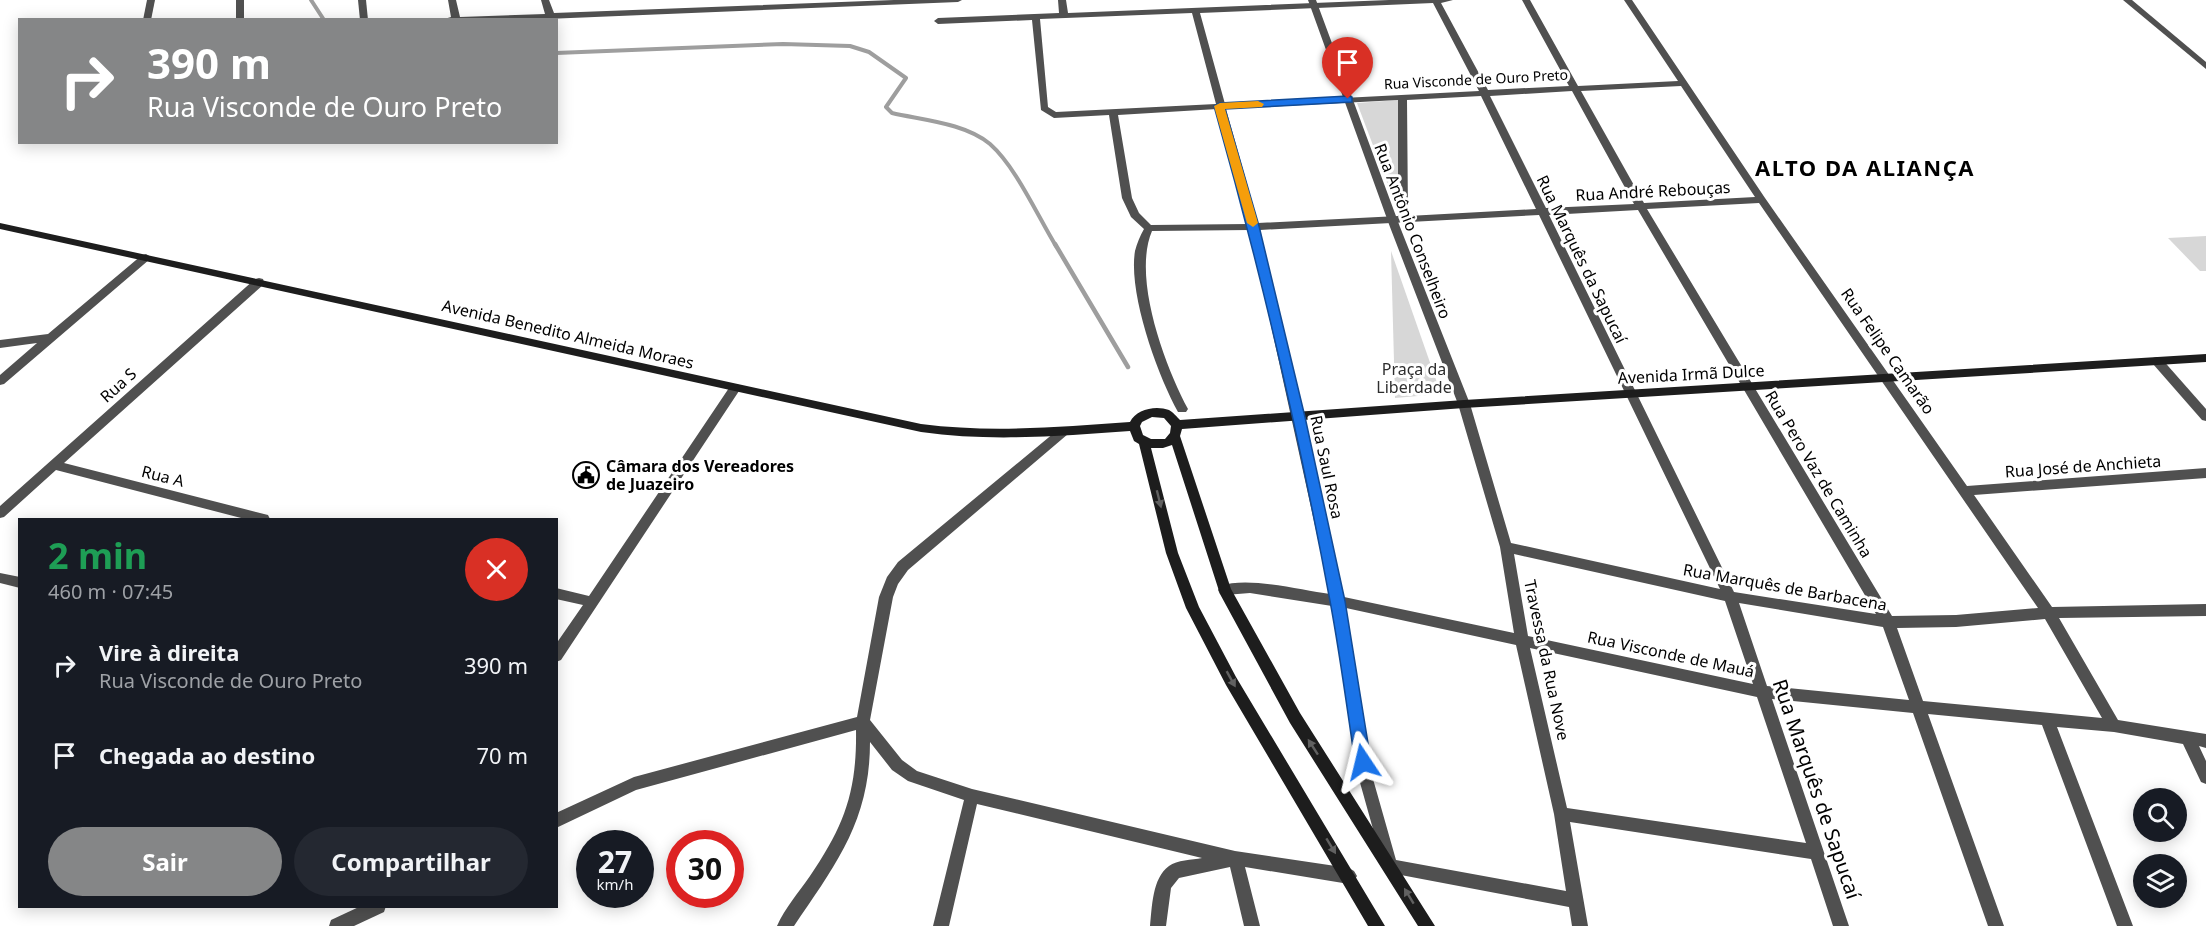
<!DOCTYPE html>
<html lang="pt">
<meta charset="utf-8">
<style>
:root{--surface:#171b24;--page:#242831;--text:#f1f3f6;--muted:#9ea1a6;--accent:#858687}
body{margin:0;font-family:"Noto Sans",sans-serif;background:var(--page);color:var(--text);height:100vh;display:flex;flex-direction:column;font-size:22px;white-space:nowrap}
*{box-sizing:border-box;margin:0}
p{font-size:20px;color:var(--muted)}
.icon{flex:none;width:33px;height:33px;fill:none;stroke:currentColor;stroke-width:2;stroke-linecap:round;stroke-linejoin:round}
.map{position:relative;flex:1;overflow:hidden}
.panel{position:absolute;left:18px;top:518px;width:540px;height:390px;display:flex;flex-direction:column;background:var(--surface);border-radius:0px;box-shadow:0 3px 15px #0003}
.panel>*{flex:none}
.hud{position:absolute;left:18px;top:18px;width:540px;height:126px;border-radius:0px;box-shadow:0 3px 15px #0003;background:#858687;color:#fff;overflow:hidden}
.fabs{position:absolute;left:2133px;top:788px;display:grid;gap:12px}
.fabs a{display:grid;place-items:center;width:54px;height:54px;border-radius:50%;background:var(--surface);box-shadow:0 3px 15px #0003;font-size:30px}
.speed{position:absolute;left:576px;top:830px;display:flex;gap:12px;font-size:30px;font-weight:700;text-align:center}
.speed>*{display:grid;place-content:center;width:78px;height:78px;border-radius:50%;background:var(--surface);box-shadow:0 3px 15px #0003;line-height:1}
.speed small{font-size:15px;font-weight:400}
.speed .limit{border:9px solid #d22;background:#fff;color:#111}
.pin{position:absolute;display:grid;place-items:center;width:51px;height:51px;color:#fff;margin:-62px -26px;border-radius:50% 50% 50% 0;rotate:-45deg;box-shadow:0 0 6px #0007}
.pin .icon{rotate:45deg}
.me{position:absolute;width:66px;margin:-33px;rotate:350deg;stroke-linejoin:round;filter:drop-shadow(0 0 4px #0008)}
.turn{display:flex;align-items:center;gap:21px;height:126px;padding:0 30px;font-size:27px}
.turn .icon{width:78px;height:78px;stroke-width:2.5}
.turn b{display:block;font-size:42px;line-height:51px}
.round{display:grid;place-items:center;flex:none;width:63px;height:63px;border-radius:32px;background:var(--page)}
.head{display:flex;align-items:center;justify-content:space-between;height:102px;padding:0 30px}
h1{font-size:36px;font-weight:700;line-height:45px;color:#1e9e55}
.primary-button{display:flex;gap:12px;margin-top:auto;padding:12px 30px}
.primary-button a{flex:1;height:69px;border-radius:36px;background:var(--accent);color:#fff;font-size:24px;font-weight:700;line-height:69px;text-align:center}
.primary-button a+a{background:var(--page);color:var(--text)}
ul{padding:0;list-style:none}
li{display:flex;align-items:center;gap:18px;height:90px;padding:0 30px}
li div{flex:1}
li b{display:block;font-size:22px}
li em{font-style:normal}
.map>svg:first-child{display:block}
</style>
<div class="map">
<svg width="2206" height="926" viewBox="0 0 2206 926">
<rect width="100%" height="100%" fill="#fff"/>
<!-- green -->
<g fill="#d7d7d7">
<path d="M1399,100V214L1357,103Z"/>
<path d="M2206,236V271H2200L2168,238Z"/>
<path d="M1391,251L1441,394L1395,398Z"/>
</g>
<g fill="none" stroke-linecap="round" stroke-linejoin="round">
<!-- stream-far1 -->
<g stroke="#9e9e9e" stroke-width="4">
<path d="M311,0L324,20"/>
<path d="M556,53L783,44L850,46L869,52L906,78L886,107L892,113C922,120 965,123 990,144C1016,167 1037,215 1056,246"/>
</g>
<!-- stream -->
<path stroke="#9e9e9e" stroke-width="4.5" d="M1055,244L1128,367"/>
<!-- minor -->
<g fill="#505050" fill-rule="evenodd">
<path d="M147,0H155L151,20H143Z"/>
<rect x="236" y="0" width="8" height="20"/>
<path d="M358,0H366L368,20H360Z"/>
<path d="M448,0H456L460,17L545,14L541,0H549L554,13L894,0H962L958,2L522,20H441L451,17Z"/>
<path d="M1058,0H1066L1068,13L1389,0H1453L1441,3L1488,90L1569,86L1522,0H1530L1578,86L1678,81L1624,0H1632L1765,198L1967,486L2206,468V478L1974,495L2052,607L2206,604V616L2059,618L2118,720L2206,734V748L2199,746L2206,761V784L2201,782L2183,744L2114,732L2057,727L2133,926H2117L2042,725L1928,714L2004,926H1988L1913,713L1772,699L1849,926H1833L1811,859L1570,822L1588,926H1572L1569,907L1385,872L1359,779L1332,606L1250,593L1225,595L1220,594L1218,590L1220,586C1248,576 1300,590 1330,594L1250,230L1152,231C1132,278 1165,366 1188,409L1186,412H1178C1157,374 1128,293 1135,251C1137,243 1140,236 1144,229L1131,217L1122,198L1109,115L1054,118L1041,110L1032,20L938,24L934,21L938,18L1059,13ZM1433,3L1479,91L1225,104L1200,13ZM1192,13L1216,104L1056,112L1048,107L1040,19ZM1681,86L1755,197L1644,203L1581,91ZM1572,91L1634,204L1546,208L1490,96ZM1481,96L1536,209L1408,216L1407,100ZM1398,100V216L1258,223L1226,109ZM1217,109L1248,224L1151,225L1139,213L1132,198L1118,115ZM1759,203L2038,608L1956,615L1892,616L1647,209ZM1638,210L1876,614L1734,592L1549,215ZM1539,215L1720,589L1511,543L1470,404L1464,400L1458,404L1500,547L1514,633L1344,597L1260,230ZM1514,554L1725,601L1753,684L1528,636ZM1739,603L1883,627L1909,700L1767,686ZM1346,608L1516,645L1554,814L1566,891L1396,860L1373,779ZM2045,619L2102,718L1923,701L1897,628L1956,627ZM1530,648L1757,697L1806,843L1567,808Z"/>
<path d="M2123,0H2132L2206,62V69Z"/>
<path d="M146,254L151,257L150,259L4,384L0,385V375L37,343L0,348V340L48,334L142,255Z"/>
<path d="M259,278L263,279L264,282L263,285L64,463L264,514L268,515L270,519H245L56,470L4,517L0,518V506L255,279Z"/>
<path d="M2157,357L2161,358L2206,409V421L2202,420L2153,364L2151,361L2153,358Z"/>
<path d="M735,384L739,385L741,388L739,391L561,660L556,662V644L583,605L556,599V588L589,596L731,385Z"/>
<path d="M1064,427L1070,431L1068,434L908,570L898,584L893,597L870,720L902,760L917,771L972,789L1235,851L1349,868L1354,871L1357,876L1354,881L1349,884L1245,867L1260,926H1244L1230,867L1179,878L1171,888L1166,926H1150C1152,908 1152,878 1169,866C1177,860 1192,860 1202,858L977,804L949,926H933L964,800L908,781L892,770L870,742C870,821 836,864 794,926H777C785,908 799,892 810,876C844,826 857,792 856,730L636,790L556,828V813L634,777L857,717L879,597L887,577L898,562L1060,428Z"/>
<path d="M0,573L20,577V588L0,583Z"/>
<path d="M361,906H386L384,912L354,926H329L331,920Z"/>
</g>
<!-- tertiary -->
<path fill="#505050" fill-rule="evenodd" d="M1308,0H1316L1400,227L1470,404L1468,407L1464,408L1458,404L1390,227Z"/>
<!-- secondary -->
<path fill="#1d1d1d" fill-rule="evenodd" d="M0,223L921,424C991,433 1060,427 1130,422C1136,409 1156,405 1169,410C1173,412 1177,417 1180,420L1464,400L2206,354V362L1464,408L1182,429L1180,436L1231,589L1300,713L1435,926H1418L1290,723L1220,594L1172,445L1163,448H1151L1178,553L1199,607L1236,677L1385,926H1368L1226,685L1186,608L1166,553L1139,444L1134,441L1130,431C1060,436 991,442 921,432L0,229ZM1152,417L1164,418L1171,426L1170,433L1165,439H1151L1143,435L1140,426L1142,422Z"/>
</g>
<!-- one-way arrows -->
<defs><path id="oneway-solid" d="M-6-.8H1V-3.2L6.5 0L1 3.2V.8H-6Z" transform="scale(1.5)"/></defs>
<g fill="#616161">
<use href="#oneway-solid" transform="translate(1159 499) rotate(76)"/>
<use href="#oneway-solid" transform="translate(1231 679) rotate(61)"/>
<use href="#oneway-solid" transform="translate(1313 747) rotate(-123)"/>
<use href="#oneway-solid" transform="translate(1331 846) rotate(59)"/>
<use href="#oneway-solid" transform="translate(1409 896) rotate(-121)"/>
</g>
<!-- route -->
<path fill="#1a73e8" stroke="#114b97" stroke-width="1.5" d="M1348,96L1352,97V102L1225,109L1259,226L1305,417L1345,601L1371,762L1369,767L1363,770L1357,767L1355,762C1347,708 1340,654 1330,601C1299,434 1260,269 1214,106L1220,103Z"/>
<!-- slow -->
<path fill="#f59e0b" d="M1258,101L1264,104L1262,107L1225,109L1258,223L1253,227L1247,223L1214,106L1220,103Z"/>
<!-- icons -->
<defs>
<symbol id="civic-ring" viewBox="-11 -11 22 22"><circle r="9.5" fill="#fff" stroke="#000" stroke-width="1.5"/><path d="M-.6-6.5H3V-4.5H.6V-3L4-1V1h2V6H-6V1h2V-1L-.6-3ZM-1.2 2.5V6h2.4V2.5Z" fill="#000"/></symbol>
</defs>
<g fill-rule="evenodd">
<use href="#civic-ring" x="571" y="460" width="30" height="30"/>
</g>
<g text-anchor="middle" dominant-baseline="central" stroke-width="6" stroke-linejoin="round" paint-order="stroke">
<!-- far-street labels -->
<g font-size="14" fill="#000" stroke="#fff">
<text transform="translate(1476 79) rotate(-3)">Rua Visconde de Ouro Preto</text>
</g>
<!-- street labels -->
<g font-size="16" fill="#000" stroke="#fff">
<text transform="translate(1653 191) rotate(-3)">Rua André Rebouças</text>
<text transform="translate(1413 231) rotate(69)">Rua Antônio Conselheiro</text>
<text transform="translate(1582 259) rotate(64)">Rua Marquês da Sapucaí</text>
<text transform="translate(568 334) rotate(13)">Avenida Benedito Almeida Moraes</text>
<text transform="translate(1888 351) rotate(55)">Rua Felipe Camarão</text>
<text transform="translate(1691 374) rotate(-3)">Avenida Irmã Dulce</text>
<text transform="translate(118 385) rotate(-42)">Rua S</text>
<text transform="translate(2083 466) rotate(-4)">Rua José de Anchieta</text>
<text transform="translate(1327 467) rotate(78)">Rua Saul Rosa</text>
<text transform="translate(1819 474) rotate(59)">Rua Pero Vaz de Caminha</text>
<text transform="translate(163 476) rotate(14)">Rua A</text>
<text transform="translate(1785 587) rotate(10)">Rua Marquês de Barbacena</text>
<text transform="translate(1671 654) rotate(12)">Rua Visconde de Mauá</text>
<text transform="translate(1547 660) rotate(78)">Travessa da Rua Nove</text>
</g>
<!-- park labels -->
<g font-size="16" fill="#2e2e2e" stroke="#fff">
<text x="1414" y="369">Praça da<tspan x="1414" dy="18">Liberdade</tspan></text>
</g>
<!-- poi labels -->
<g font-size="16" font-weight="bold" fill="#000" stroke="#fff" text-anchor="start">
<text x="606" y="466">Câmara dos Vereadores<tspan x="606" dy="18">de Juazeiro</tspan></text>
</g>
<!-- near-street labels -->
<g font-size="20" fill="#000" stroke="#fff">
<text transform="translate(1817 789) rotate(71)">Rua Marquês de Sapucaí</text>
</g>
<!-- district labels -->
<g font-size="22" font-weight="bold" letter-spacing="1.5" fill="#000" stroke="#fff">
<text x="1865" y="167">ALTO DA ALIANÇA</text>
</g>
</g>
</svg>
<div class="fabs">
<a><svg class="icon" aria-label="search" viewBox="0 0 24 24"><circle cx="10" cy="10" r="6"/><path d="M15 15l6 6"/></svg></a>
<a><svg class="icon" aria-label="layers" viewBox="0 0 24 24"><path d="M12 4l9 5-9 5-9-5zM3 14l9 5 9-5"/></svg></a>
</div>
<div class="speed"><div>27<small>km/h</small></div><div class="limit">30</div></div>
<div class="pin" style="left:1348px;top:99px;background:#d93025"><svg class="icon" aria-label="arrive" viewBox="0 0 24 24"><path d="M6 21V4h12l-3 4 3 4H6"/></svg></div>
<svg class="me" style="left:1363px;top:762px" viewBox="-20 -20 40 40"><path d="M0-17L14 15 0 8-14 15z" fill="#1a73e8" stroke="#fff" stroke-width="4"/></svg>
<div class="hud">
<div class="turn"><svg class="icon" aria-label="right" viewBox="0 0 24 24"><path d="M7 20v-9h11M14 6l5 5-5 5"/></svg><div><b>390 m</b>Rua Visconde de Ouro Preto</div></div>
</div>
<section class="panel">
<div class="head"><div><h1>2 min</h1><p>460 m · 07:45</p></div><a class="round" style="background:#d93025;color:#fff"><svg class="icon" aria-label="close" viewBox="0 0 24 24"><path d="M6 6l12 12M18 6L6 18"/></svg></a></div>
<ul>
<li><svg class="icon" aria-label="right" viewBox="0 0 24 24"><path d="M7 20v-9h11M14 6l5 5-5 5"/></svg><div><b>Vire à direita</b><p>Rua Visconde de Ouro Preto</p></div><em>390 m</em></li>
<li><svg class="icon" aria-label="arrive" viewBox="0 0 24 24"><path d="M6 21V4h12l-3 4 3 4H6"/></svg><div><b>Chegada ao destino</b></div><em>70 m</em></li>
</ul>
<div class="primary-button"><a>Sair</a><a>Compartilhar</a></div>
</section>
</div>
